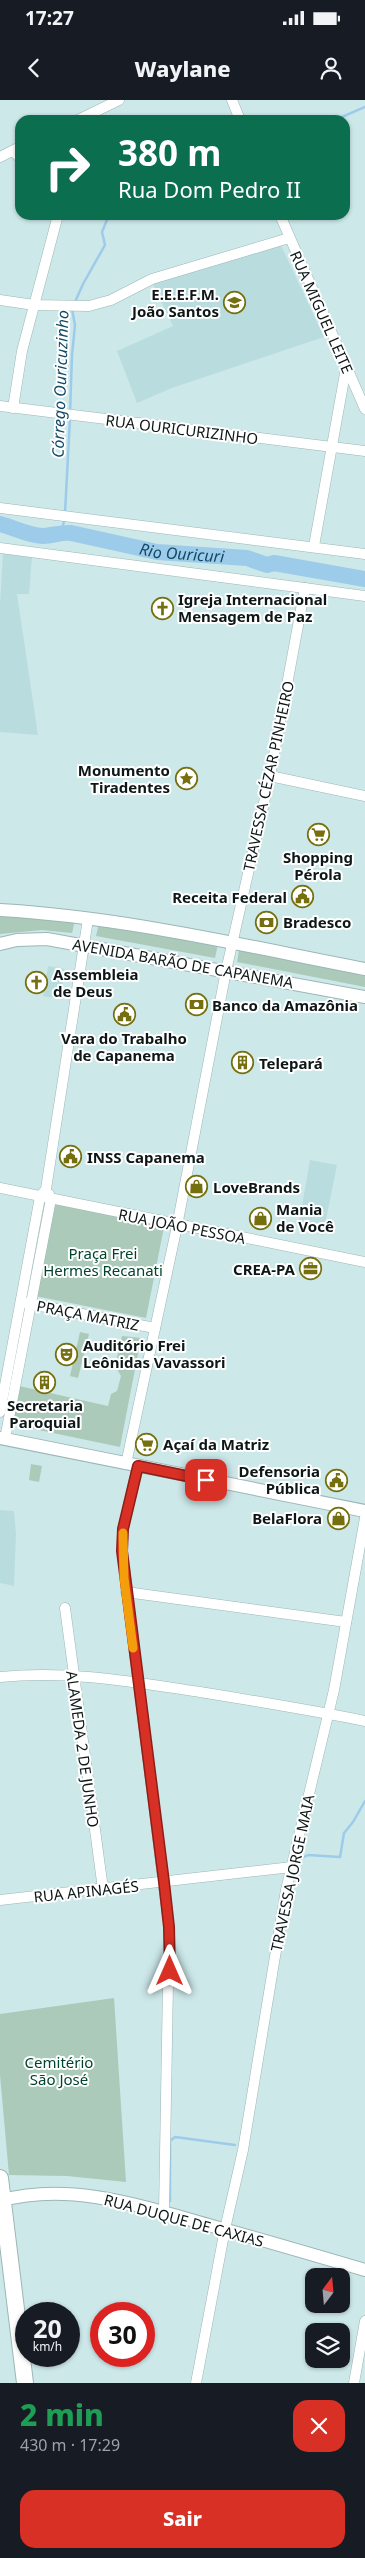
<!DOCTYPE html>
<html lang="pt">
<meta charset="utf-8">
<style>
:root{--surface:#171b24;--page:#242831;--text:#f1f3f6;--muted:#9ea1a6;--accent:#d93025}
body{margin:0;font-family:"Noto Sans",sans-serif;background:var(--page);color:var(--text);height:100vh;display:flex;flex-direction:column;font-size:19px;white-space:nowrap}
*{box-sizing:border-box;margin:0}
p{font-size:16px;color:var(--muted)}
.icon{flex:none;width:28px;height:28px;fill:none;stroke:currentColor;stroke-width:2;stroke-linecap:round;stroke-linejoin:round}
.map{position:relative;height:2283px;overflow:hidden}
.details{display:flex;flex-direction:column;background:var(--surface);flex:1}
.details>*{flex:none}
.hud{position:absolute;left:15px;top:15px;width:335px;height:105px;border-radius:15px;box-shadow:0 1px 4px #0004;background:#0b6e4f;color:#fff;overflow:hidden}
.needle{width:32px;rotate:16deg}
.controls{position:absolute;left:305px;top:2168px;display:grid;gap:10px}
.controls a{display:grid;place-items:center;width:45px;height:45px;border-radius:10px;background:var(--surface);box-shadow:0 1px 4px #0004;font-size:25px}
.speed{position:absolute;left:15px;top:2202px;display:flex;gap:10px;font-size:25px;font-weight:700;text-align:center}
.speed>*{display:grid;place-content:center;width:65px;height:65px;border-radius:50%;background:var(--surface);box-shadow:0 1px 4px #0004;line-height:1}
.speed small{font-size:12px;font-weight:400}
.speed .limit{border:8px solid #d22;background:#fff;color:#111}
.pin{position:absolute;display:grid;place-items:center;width:42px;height:42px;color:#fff;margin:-21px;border-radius:10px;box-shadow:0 2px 8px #0006}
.me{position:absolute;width:55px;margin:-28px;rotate:0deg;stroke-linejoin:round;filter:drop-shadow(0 0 4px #0008)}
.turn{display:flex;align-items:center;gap:18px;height:105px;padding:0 20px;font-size:22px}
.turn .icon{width:65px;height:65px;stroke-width:2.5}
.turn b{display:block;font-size:35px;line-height:42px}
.round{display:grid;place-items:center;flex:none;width:52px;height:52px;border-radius:15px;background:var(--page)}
.head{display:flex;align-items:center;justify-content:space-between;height:85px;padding:0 20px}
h1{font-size:30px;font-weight:800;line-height:38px;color:#1e9e55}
.cta{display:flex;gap:10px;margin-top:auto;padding:10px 20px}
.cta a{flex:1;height:58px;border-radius:15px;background:var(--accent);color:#fff;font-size:20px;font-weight:800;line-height:58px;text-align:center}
.status{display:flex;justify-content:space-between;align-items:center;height:35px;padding:0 25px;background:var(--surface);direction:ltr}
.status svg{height:14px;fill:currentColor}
header{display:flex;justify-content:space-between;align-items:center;height:65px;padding:0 20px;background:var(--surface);font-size:22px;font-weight:800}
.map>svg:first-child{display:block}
</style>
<div class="status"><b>17:27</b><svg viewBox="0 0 49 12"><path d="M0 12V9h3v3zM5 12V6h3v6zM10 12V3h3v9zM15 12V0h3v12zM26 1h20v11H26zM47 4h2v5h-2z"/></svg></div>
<header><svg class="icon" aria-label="back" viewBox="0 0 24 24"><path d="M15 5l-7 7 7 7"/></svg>Waylane<svg class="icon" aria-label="person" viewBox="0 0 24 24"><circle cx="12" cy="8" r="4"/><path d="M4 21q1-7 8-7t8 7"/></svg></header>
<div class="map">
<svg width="365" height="2283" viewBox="0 0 365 2283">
<rect width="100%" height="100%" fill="#cde8e9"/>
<!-- built -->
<g fill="#b9dddf">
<path d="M279,141L324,237L172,288L137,303L117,251L173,226L151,180Z"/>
<path d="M3,452L32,457L29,494H17L38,635L0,632V504Z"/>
<path d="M48,866L65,869L60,899L43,896Z"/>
<path d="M310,1060L337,1065L323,1135L298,1129Z"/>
<path d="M0,1410L14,1411L16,1434L14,1486L0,1483Z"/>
</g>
<!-- green -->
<g fill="#abcab9">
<path d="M0,813L75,820L72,833L42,830L0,834Z"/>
<path d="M99,823L218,844L215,858L96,836Z"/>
<path d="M239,850L365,874V887L237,862Z"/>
<path d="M52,1103L164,1127L146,1218L35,1196Z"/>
<path d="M80,1232L89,1234L78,1278L70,1276Z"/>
<path d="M122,1236L141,1238L120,1347L10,1324L19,1286L108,1306L111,1294L117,1291L121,1276L115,1266Z"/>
<path d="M31,1364L42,1366L39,1382L29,1380Z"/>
<path d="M114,1898L126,2082L67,2076L9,2075L0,1975V1914Z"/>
</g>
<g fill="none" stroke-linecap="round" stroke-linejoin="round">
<!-- stream -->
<g stroke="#9dcbea" stroke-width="2.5">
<path d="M335,20L365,7"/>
<path d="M75,202L83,184L105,145L102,132L109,115"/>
<path d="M70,313L72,255L75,225L72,209"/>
<path d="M65,413L70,318"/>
<path d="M61,432L65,418"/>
<path d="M300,1759L308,1755L340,1757L344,1733L353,1722L365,1701"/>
<path d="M170,2101V2041L175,2037L235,2045"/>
</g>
<!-- river -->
<path stroke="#9dcbea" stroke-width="16" id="s1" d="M0,424C15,428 27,435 43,436C52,436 61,432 71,433L157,452L247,458L267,465L274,463L365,479"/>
<defs>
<g id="minor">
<path d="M232,0L240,20"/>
<path d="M78,20L119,0"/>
<path d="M13,51L20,58"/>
<path d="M0,57L20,47"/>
<path d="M280,115L365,309"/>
<path d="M0,200L34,205L89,206L111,200L152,179L289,138"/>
<path d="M0,306L365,351"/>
<path d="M13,308L22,251L58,115"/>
<path d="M0,408L365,454"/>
<path d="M314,446L346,268"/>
<path d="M0,448L365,496"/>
<path d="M270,676L365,696"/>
<path d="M0,1088L365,1162"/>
<path d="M25,1203L155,1228"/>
<path d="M0,1312L40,1097L46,1089L88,819"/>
<path d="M5,1339L51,1099L49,1094"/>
<path d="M126,1364L177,1126L226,871L270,676L305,488"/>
<path d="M138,1366L123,1429L122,1451L169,1827L164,2112"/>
<path d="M126,1492L346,1522"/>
<path d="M65,1508L103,1789"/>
<path d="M0,1577C68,1570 134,1582 200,1592C255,1601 311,1610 365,1621"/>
<path d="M0,1800L292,1767"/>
<path d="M196,2283L225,2129L243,2050L286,1790L334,1590L365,1418"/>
<path d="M354,2283L365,2221"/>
</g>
<g id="tertiary">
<path d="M0,810C123,817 245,846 365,869"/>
<path d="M0,844L17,840L47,839L365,897"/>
<path d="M0,1338L365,1411"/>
<path d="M0,2101C70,2081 144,2107 212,2126C263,2140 314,2155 365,2170"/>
</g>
<path id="primary" d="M0,2078L25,2283"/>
</defs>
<!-- minor casing -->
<use href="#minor" stroke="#9cb6b7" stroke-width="11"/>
<!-- tertiary casing -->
<use href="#tertiary" stroke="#9cb6b7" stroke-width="14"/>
<!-- primary casing -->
<use href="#primary" stroke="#9cb6b7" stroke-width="18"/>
<!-- minor -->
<use href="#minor" stroke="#fff" stroke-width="10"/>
<!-- tertiary -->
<use href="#tertiary" stroke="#fff" stroke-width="12"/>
<!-- primary -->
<use href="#primary" stroke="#fff" stroke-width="16"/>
</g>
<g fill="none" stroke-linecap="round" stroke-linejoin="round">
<defs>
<path id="route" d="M170,1871L169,1827L164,1782L122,1451L123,1429L138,1366L206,1380"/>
</defs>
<!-- route casing -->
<use href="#route" stroke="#8d1f18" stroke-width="12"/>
<!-- route -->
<use href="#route" stroke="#d93025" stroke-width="9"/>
<!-- slow -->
<path stroke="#f59e0b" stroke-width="9" d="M123,1433L124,1478L133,1548"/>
</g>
<!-- icons -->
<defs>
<symbol id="school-ring" viewBox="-11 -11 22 22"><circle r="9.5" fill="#fff" stroke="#766f0f" stroke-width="1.5"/><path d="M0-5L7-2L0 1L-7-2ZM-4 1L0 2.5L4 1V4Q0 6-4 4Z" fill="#766f0f"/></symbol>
<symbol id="church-ring" viewBox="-11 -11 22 22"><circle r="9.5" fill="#fff" stroke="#766f0f" stroke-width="1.5"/><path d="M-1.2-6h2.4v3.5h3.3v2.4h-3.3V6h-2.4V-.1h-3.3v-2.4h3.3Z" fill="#766f0f"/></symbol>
<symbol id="sight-ring" viewBox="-11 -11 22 22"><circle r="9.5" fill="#fff" stroke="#766f0f" stroke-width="1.5"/><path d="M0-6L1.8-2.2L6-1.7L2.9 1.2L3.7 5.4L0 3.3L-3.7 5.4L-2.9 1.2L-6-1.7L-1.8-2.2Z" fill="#766f0f"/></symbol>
<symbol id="supermarket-ring" viewBox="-11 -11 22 22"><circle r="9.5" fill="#fff" stroke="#766f0f" stroke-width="1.5"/><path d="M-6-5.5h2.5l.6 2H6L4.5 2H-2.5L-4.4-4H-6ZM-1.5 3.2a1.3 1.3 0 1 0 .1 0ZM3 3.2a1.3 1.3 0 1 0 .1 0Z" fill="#766f0f"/></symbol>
<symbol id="civic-ring" viewBox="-11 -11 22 22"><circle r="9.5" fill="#fff" stroke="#766f0f" stroke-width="1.5"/><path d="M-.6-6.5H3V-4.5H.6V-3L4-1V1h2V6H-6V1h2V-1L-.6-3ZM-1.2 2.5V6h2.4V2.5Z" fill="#766f0f"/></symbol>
<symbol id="bank-ring" viewBox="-11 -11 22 22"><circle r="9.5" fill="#fff" stroke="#766f0f" stroke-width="1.5"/><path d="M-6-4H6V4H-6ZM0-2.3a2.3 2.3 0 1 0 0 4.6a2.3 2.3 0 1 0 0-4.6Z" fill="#766f0f"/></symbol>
<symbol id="building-ring" viewBox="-11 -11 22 22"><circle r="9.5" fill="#fff" stroke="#766f0f" stroke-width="1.5"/><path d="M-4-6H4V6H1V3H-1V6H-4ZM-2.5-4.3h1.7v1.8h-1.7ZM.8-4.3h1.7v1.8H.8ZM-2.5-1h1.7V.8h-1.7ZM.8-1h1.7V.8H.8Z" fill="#766f0f"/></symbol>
<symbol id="shop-ring" viewBox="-11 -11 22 22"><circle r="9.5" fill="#fff" stroke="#766f0f" stroke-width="1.5"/><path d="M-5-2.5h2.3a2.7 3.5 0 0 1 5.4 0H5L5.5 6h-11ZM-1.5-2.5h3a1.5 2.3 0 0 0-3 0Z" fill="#766f0f"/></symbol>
<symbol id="office-ring" viewBox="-11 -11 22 22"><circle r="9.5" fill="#fff" stroke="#766f0f" stroke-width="1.5"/><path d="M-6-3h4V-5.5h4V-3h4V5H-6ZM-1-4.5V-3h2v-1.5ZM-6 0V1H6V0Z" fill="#766f0f"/></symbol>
<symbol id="theatre-ring" viewBox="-11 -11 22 22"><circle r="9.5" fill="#fff" stroke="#766f0f" stroke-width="1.5"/><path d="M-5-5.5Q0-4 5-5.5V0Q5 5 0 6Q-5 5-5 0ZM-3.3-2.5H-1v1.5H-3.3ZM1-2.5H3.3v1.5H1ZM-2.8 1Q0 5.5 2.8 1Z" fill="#766f0f"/></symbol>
</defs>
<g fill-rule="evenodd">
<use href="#school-ring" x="222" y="190" width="25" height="25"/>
<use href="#church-ring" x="150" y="496" width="25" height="25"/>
<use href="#sight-ring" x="174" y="666" width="25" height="25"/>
<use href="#supermarket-ring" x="306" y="722" width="25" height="25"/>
<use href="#civic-ring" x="290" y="784" width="25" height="25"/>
<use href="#bank-ring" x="254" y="810" width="25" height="25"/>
<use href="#church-ring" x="24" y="870" width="25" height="25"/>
<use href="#bank-ring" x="184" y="892" width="25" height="25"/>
<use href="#civic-ring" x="112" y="902" width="25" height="25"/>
<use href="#building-ring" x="230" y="950" width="25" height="25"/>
<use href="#civic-ring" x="58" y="1044" width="25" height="25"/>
<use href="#shop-ring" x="184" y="1074" width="25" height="25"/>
<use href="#shop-ring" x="248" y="1106" width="25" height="25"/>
<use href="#office-ring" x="298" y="1156" width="25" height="25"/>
<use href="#theatre-ring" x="54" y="1242" width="25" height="25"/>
<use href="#building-ring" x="32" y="1270" width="25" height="25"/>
<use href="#supermarket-ring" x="134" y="1332" width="25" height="25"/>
<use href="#civic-ring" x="324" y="1368" width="25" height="25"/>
<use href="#shop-ring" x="326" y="1406" width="25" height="25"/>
</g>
<g text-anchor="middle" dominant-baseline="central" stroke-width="4" stroke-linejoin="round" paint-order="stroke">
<!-- poi labels -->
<g font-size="15" font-weight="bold" fill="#0d1717" stroke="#fff" text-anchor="start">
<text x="219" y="194" text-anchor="end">E.E.E.F.M.<tspan x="219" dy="17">João Santos</tspan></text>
<text x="178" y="499">Igreja Internacional<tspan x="178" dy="17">Mensagem de Paz</tspan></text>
<text x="170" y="670" text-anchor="end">Monumento<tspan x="170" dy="17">Tiradentes</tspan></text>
<text x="318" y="757" text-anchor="middle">Shopping<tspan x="318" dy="17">Pérola</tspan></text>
<text x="287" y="797" text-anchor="end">Receita Federal</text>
<text x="283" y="822">Bradesco</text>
<text x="53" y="874">Assembleia<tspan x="53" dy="17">de Deus</tspan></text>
<text x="212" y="905">Banco da Amazônia</text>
<text x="124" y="938" text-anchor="middle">Vara do Trabalho<tspan x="124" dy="17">de Capanema</tspan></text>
<text x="259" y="963">Telepará</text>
<text x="87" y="1057">INSS Capanema</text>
<text x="213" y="1087">LoveBrands</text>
<text x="276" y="1109">Mania<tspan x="276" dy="17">de Você</tspan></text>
<text x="295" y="1169" text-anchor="end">CREA-PA</text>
<text x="83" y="1245">Auditório Frei<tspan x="83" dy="17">Leônidas Vavassori</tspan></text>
<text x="45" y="1305" text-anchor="middle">Secretaria<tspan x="45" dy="17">Paroquial</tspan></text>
<text x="163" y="1344">Açaí da Matriz</text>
<text x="320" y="1371" text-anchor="end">Defensoria<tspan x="320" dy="17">Pública</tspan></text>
<text x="322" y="1418" text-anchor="end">BelaFlora</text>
</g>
<!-- street labels -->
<g font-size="15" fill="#0d1717" stroke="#fff">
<text transform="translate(322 212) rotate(66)">RUA MIGUEL LEITE</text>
<text transform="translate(182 329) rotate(7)">RUA OURICURIZINHO</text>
<text transform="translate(268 676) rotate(-78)">TRAVESSA CÉZAR PINHEIRO</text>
<text transform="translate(183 863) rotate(10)">AVENIDA BARÃO DE CAPANEMA</text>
<text transform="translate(182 1126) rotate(11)">RUA JOÃO PESSOA</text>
<text transform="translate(88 1215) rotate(11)">PRAÇA MATRIZ</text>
<text transform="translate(83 1649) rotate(82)">ALAMEDA 2 DE JUNHO</text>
<text transform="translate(292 1773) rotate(-78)">TRAVESSA JORGE MAIA</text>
<text transform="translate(86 1791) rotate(-6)">RUA APINAGÉS</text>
<text transform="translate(184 2120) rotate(15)">RUA DUQUE DE CAXIAS</text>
</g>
<!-- park labels -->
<g font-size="15" fill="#00442c" stroke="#fff">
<text x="103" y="1153">Praça Frei<tspan x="103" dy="17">Hermes Recanati</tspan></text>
<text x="59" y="1962">Cemitério<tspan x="59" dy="17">São José</tspan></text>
</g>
<!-- water labels -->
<g font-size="16" font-style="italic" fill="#114968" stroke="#fff">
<text transform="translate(60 284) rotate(-88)">Córrego Ouricuzinho</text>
<text stroke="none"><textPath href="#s1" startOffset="186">Rio Ouricuri</textPath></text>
</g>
</g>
</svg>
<div class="controls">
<a><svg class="needle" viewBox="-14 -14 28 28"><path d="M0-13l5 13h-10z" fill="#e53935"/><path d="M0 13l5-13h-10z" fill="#9ea1a6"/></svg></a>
<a><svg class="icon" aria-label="layers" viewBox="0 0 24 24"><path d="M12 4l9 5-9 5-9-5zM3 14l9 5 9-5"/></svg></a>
</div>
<div class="speed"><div>20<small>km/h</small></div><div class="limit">30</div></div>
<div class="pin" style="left:206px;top:1380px;background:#d93025"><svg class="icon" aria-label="arrive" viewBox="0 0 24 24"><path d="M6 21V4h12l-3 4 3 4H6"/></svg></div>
<svg class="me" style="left:170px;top:1871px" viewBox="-20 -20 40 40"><path d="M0-17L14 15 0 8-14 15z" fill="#d93025" stroke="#fff" stroke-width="4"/></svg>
<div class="hud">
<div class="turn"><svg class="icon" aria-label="right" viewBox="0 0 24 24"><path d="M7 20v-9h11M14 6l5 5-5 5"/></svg><div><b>380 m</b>Rua Dom Pedro II</div></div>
</div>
</div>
<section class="details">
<div class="head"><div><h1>2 min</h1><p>430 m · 17:29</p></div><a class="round" style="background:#d93025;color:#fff"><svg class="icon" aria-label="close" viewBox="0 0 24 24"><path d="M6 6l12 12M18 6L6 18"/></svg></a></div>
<div class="cta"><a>Sair</a></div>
</section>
